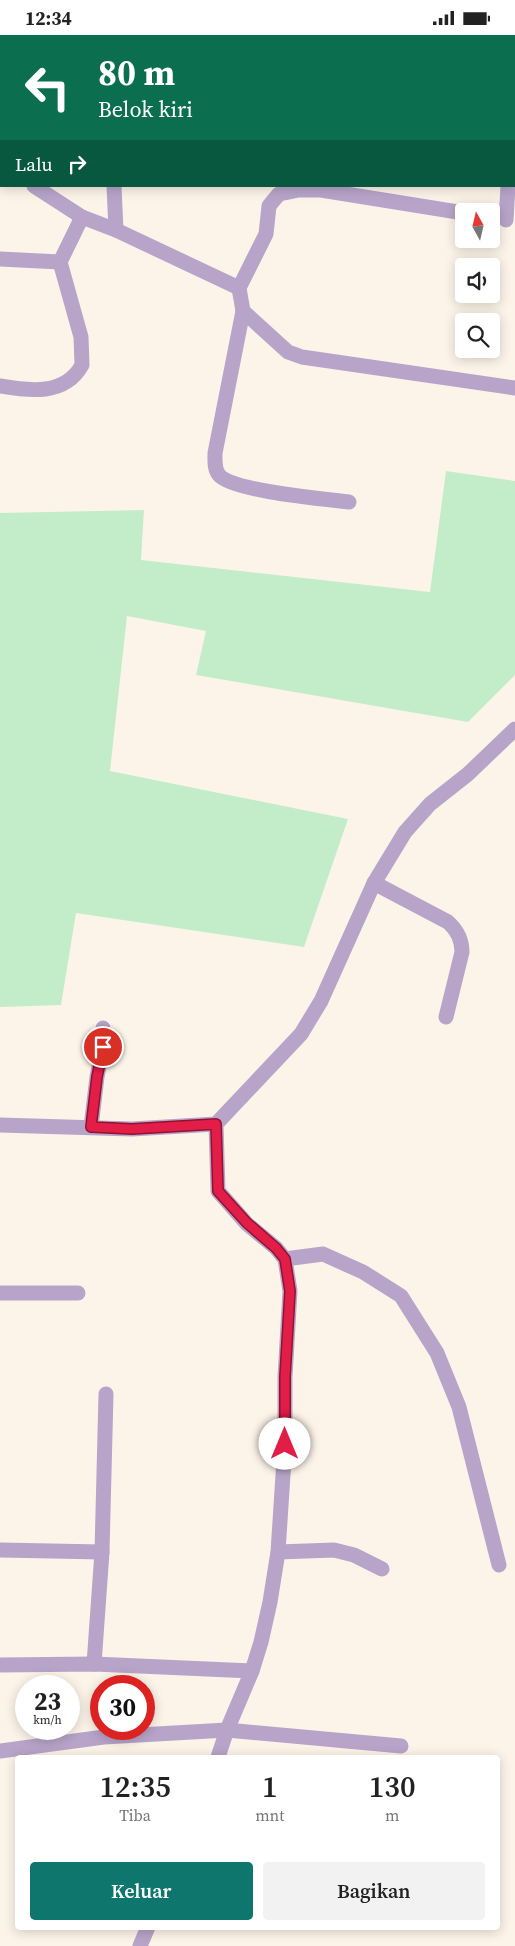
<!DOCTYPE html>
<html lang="id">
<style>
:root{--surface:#fff;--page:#f2f2f2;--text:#222;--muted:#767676;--accent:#0f766e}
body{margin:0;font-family:"Source Serif 4",serif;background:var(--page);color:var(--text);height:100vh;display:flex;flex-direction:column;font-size:19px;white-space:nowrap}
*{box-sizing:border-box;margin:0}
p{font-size:16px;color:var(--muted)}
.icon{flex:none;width:28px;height:28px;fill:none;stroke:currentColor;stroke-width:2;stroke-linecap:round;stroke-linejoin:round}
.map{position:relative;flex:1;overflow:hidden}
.side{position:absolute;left:15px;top:1720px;width:485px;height:175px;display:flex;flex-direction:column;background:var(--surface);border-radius:5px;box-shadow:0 2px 12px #0003}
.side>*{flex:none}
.hud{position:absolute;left:0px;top:0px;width:515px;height:152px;box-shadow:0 2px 12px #0003;background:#0b6e4f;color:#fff;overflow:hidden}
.needle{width:32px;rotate:352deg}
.fabs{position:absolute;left:455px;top:168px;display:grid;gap:10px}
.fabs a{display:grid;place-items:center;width:45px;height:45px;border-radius:5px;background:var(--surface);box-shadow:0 2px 12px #0003;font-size:25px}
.speed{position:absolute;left:15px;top:1640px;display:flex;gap:10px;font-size:25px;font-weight:700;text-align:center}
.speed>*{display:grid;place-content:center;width:65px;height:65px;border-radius:50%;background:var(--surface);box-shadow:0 2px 12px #0003;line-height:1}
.speed small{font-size:12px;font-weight:400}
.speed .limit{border:8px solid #d22;background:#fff;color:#111}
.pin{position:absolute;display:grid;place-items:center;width:42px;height:42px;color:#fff;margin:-21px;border:2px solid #fff;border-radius:50%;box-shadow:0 1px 5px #0007}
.me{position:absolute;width:55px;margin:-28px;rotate:0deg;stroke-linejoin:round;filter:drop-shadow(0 0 4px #0008)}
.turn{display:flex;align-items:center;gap:18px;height:105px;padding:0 15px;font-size:22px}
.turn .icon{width:65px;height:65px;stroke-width:2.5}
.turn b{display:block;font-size:35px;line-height:42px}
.then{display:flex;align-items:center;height:48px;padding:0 15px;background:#0003;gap:10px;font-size:19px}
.eta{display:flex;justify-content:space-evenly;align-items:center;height:85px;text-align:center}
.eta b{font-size:30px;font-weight:600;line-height:35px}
.action{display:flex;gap:10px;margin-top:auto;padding:10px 15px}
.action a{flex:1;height:58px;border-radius:5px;background:var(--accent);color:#fff;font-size:20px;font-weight:600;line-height:58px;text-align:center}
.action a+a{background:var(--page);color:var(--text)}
.status{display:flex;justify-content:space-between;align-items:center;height:35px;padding:0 25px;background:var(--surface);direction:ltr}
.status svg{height:14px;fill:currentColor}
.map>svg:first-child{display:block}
</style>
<div class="status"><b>12:34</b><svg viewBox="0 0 49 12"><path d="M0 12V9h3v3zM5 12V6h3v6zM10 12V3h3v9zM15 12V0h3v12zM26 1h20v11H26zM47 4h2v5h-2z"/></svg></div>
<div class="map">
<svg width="515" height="1911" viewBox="0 0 515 1911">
<rect width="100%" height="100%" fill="#fdf4e9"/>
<!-- green -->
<path fill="#c3edc9" d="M446,436L515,446V640L468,687L196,640L206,596L127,581L110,736L348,784L304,912L76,878L61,970L0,972V478L144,475L141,525L430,557Z"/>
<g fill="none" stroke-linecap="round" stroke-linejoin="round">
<!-- minor -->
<g stroke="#b8a4c9" stroke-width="15">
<path d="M108,0V1"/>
<path d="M175,1V0"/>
<path d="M281,1V0"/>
<path d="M398,1V0"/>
<path d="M514,83L515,67"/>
<path d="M0,129L1,130"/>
<path d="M34,151L82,182L116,195L239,253"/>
<path d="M114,151L116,195"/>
<path d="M464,178L321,155H298L289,157L279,159L273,166L269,171L266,199L239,253L243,276L288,317L302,322L515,353"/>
<path d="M506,185L508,151"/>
<path d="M0,224L60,227"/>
<path d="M243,276L215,418C215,425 214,434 219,440C232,456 325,464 349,467"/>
<path d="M0,351C29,356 65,361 82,330L81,302L60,227L82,182"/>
<path d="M374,848L448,887C457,895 462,904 462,917L446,982"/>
<path d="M0,1090L132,1094L216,1089"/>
<path d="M91,1092L97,1042L103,1012V993"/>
<path d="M285,1224L323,1219L363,1237L401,1261L437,1318L459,1372L499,1530"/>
<path d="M0,1258H78"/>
<path d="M0,1515L102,1517"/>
<path d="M278,1517L334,1515L354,1520L382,1534"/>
<path d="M94,1629L102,1517L106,1359"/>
<path d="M0,1630L94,1629L252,1636"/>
<path d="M0,1716L104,1702L227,1695L401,1711"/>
<path d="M218,1722L227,1695L252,1636L261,1607L270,1567L278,1517L285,1409V1342L290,1256L285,1224L276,1213L247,1189L218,1156L216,1089L301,999L321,966L374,848L405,797L430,769L468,739L515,694"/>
<path d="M140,1911L148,1892"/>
</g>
</g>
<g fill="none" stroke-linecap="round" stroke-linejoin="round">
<defs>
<path id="route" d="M103,1012L97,1042L91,1092L132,1094L216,1089L218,1156L247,1188L276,1213L285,1224L290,1256L285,1342V1409"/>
</defs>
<!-- route casing -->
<use href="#route" stroke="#92132f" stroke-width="12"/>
<!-- route -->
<use href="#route" stroke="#e11d48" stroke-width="9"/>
</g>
</svg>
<div class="fabs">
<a><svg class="needle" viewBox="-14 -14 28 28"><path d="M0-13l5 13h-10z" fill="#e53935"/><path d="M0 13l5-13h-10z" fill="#767676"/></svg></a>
<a><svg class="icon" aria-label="sound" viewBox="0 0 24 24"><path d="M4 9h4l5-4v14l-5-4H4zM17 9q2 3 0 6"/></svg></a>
<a><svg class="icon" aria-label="search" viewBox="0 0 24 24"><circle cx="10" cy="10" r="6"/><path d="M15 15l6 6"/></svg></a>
</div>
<div class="speed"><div>23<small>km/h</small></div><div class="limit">30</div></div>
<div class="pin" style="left:103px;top:1012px;background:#d93025"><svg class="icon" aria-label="arrive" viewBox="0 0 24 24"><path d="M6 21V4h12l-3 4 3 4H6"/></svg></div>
<svg class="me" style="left:285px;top:1409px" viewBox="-20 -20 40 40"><circle r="19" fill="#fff"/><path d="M0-13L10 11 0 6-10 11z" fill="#e11d48"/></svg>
<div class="hud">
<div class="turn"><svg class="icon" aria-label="left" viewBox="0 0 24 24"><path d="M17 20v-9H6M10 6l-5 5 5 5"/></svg><div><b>80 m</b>Belok kiri</div></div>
<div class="then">Lalu<svg class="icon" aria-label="right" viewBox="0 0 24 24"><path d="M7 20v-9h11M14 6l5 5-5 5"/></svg></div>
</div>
<section class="side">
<div class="eta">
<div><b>12:35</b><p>Tiba</p></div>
<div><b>1</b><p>mnt</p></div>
<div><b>130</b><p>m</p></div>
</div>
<div class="action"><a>Keluar</a><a>Bagikan</a></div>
</section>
</div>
